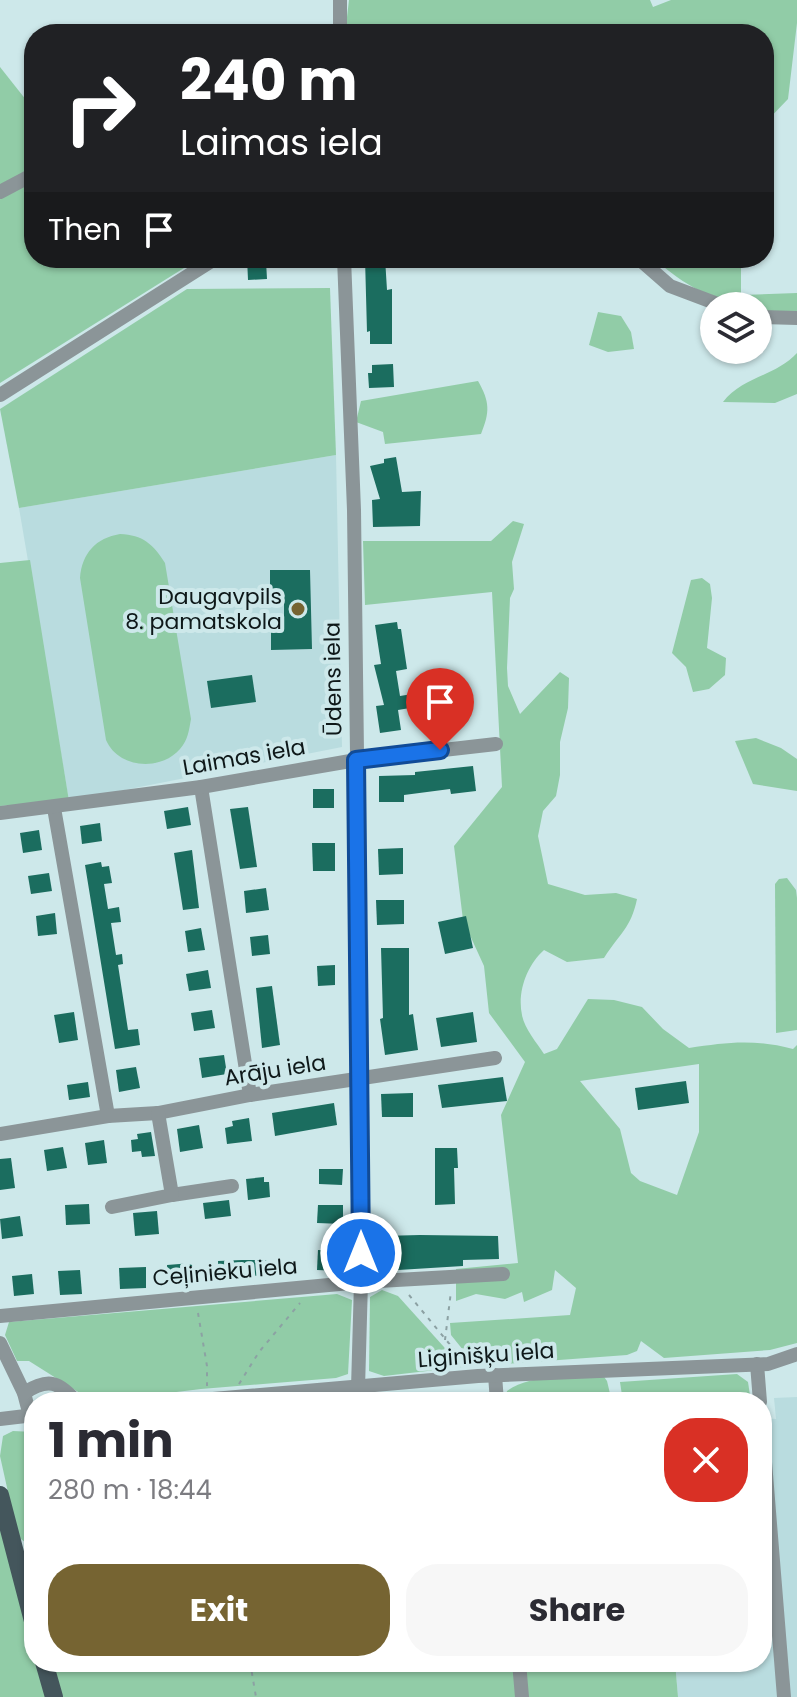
<!DOCTYPE html>
<meta charset="utf-8">
<style>
:root{--surface:#fff;--page:#f7f7f7;--text:#2b2b33;--muted:#7c7c81;--accent:#766432}
body{margin:0;font-family:Poppins,sans-serif;background:var(--page);color:var(--text);height:100vh;display:flex;flex-direction:column;font-size:30px;white-space:nowrap}
*{box-sizing:border-box;margin:0}
p{font-size:26px;color:var(--muted)}
.icon{flex:none;width:44px;height:44px;fill:none;stroke:currentColor;stroke-width:2;stroke-linecap:round;stroke-linejoin:round}
.map{position:relative;flex:1;overflow:hidden}
.details{position:absolute;left:24px;top:1392px;width:748px;height:280px;display:flex;flex-direction:column;background:var(--surface);border-radius:32px;box-shadow:0 2px 6px #0004}
.details>*{flex:none}
.guide{position:absolute;left:24px;top:24px;width:750px;height:244px;border-radius:32px;box-shadow:0 2px 6px #0004;background:#202124;color:#fff;overflow:hidden}
.fabs{position:absolute;left:700px;top:292px;display:grid;gap:16px}
.fabs a{display:grid;place-items:center;width:72px;height:72px;border-radius:50%;background:var(--surface);box-shadow:0 2px 6px #0004;font-size:40px}
.pin{position:absolute;display:grid;place-items:center;width:68px;height:68px;color:#fff;margin:-82px -34px;border-radius:50% 50% 50% 0;rotate:-45deg;box-shadow:0 0 8px #0007}
.pin .icon{rotate:45deg}
.me{position:absolute;width:88px;margin:-44px;rotate:0deg;stroke-linejoin:round;filter:drop-shadow(0 0 6px #0008)}
.turn{display:flex;align-items:center;gap:28px;height:168px;padding:0 24px;font-size:36px}
.turn .icon{width:104px;height:104px;stroke-width:2.5}
.turn b{display:block;font-size:56px;line-height:68px}
.then{display:flex;align-items:center;height:76px;padding:0 24px;background:#0003;gap:16px;font-size:30px}
.round{display:grid;place-items:center;flex:none;width:84px;height:84px;border-radius:32px;background:var(--page)}
.headline{display:flex;align-items:center;justify-content:space-between;height:136px;padding:0 24px}
h1{font-size:48px;font-weight:700;line-height:60px}
.cta{display:flex;gap:16px;margin-top:auto;padding:16px 24px}
.cta a{flex:1;height:92px;border-radius:32px;background:var(--accent);color:#fff;font-size:32px;font-weight:700;line-height:92px;text-align:center}
.cta a+a{background:var(--page);color:var(--text)}
.map>svg:first-child{display:block}
</style>
<div class="map">
<svg width="797" height="1697" viewBox="0 0 797 1697">
<rect width="100%" height="100%" fill="#cde8ea"/>
<!-- built -->
<g fill="#b9dcdf">
<path d="M336,455L342,747L69,801L19,508Z"/>
<path d="M797,1397V1697H678L675,1662H762V1418L776,1419L774,1398Z"/>
</g>
<!-- green -->
<g fill="#91cca7" fill-rule="evenodd">
<path d="M349,0H650L653,7L671,0H797V23L788,99L764,124V34H345Z"/>
<path d="M0,67L34,110V167L0,185Z"/>
<path d="M34,177V258H200L0,383V193Z"/>
<path d="M653,258H741V295L797,293V313L758,311V306C717,306 683,284 653,258Z"/>
<path d="M330,288L336,455L19,508L0,409L187,289Z"/>
<path d="M598,312L621,316L631,332L634,349L608,352L589,345Z"/>
<path d="M797,353V394L775,403L723,402C742,377 776,376 797,353Z"/>
<path d="M478,381C490,402 490,412 481,434L385,444L383,432L356,422L361,401Z"/>
<path d="M513,521L524,524L512,562L514,589L510,598L507,668L508,686L520,714L560,672L569,678L568,708L560,742V775L556,796L543,811L538,836L548,884L585,895L616,893L637,899C631,928 620,933 604,958L567,962L544,950C527,965 517,992 522,1015C524,1028 537,1043 544,1054L557,1049L588,999L614,1000L642,1007L663,1029L689,1048C728,1042 754,1039 793,1049L797,1045V1343L770,1350L664,1358L641,1341L637,1351L627,1355L476,1366L451,1335L450,1323L570,1315L576,1288L555,1270L552,1290L524,1302L522,1292L505,1299L476,1294L456,1301V1269L518,1263L501,1115L525,1062L489,1013L484,966L463,920L454,846L502,787L492,592L365,605L363,541H491ZM699,1064V1132L677,1195L640,1181L631,1173L620,1129L580,1081Z"/>
<path d="M120,534C143,535 153,544 165,563L191,719C189,730 188,740 180,749C160,772 118,768 106,740L80,578C82,553 96,538 120,534Z"/>
<path d="M30,560L69,801L0,806V563Z"/>
<path d="M702,578L710,584L712,598L707,648L726,658L725,675L709,689L693,692L686,667L672,653L691,580Z"/>
<path d="M756,738L781,748L797,759V791L753,784L735,741Z"/>
<path d="M787,878L796,890L797,898V1030L776,1033L775,884L779,879Z"/>
<path d="M382,1290L398,1296L462,1367L384,1376L369,1371L370,1297Z"/>
<path d="M337,1294L352,1300L348,1374L336,1378L201,1389L94,1402L29,1361H17L5,1335L9,1322Z"/>
<path d="M602,1374L607,1381L612,1402H505L507,1391C532,1373 573,1377 602,1374Z"/>
<path d="M737,1374L748,1382L751,1402H623L620,1382Z"/>
<path d="M420,1393L440,1395L443,1402H322Z"/>
<path d="M13,1431L34,1432V1549L32,1542H25L18,1537L0,1456L3,1436Z"/>
<path d="M0,1523L34,1653V1662H36L46,1697H0Z"/>
<path d="M53,1662H675L678,1697H62Z"/>
</g>
<!-- building -->
<g fill="#1b6d5f">
<path d="M247,258H260V261H266L267,279L248,280Z"/>
<path d="M365,258H385L387,290L392,289V344H370V331L367,332Z"/>
<path d="M393,364L394,387L369,388L368,373H372V365Z"/>
<path d="M396,457L402,492L421,491L420,526L373,527L372,500L380,499L370,466L384,463V459Z"/>
<path d="M270,570H310L312,649L271,650V624H284V594H270Z"/>
<path d="M397,622L398,629H401L407,669L396,671L400,696L431,691L434,704L398,710L401,730L380,733L376,706L384,705L374,665L381,664L375,625Z"/>
<path d="M252,675L256,702L211,708L207,681Z"/>
<path d="M473,766L476,791L451,794L450,789L404,795V802H379V776L415,775V772Z"/>
<rect x="313" y="789" width="21" height="19"/>
<path d="M188,807L191,825L167,829L164,811Z"/>
<path d="M248,807L257,867L240,869L230,809Z"/>
<path d="M100,823L102,841L82,844L80,826Z"/>
<path d="M39,830L42,850L23,853L20,833Z"/>
<path d="M312,843H335V871H313Z"/>
<path d="M403,848V874L379,875L378,849Z"/>
<path d="M192,850L199,908L183,910L174,853Z"/>
<path d="M101,862L102,867L109,866L112,883L104,884L108,909L119,907L121,922L111,923L116,955L122,954L123,964L118,965L128,1030L138,1029L140,1045L115,1049L85,865Z"/>
<path d="M49,873L52,891L31,894L28,876Z"/>
<path d="M266,888L269,910L246,913L244,891Z"/>
<path d="M376,900H404V924L377,925Z"/>
<path d="M55,913L57,934L38,936L36,916Z"/>
<path d="M466,916L473,948L445,954L438,922Z"/>
<path d="M201,928L205,950L188,952L185,931Z"/>
<path d="M268,935L270,954L252,956L250,937Z"/>
<path d="M381,948H409V1015L413,1014L418,1050L385,1055L380,1019L383,1018Z"/>
<path d="M335,965V985L318,986L317,966Z"/>
<path d="M208,970L211,988L189,991L186,974Z"/>
<path d="M272,986L280,1045L262,1048L256,988Z"/>
<path d="M212,1010L215,1028L194,1031L191,1013Z"/>
<path d="M74,1012L78,1040L59,1043L54,1015Z"/>
<path d="M473,1012L477,1042L441,1047L436,1018Z"/>
<path d="M224,1055L227,1074L202,1078L199,1058Z"/>
<path d="M136,1067L140,1088L119,1092L116,1070Z"/>
<path d="M503,1077L507,1101L442,1108L438,1085Z"/>
<path d="M686,1081L689,1103L638,1110L635,1088Z"/>
<path d="M88,1082L90,1097L69,1100L67,1085Z"/>
<path d="M413,1093V1117H382L381,1094Z"/>
<path d="M334,1103L337,1125L275,1136L272,1113Z"/>
<path d="M249,1118L252,1141L227,1144L225,1128L233,1126L232,1121Z"/>
<path d="M199,1125L203,1148L180,1152L177,1129Z"/>
<path d="M151,1132L155,1156L142,1157L141,1151L132,1152L131,1140L138,1139L137,1134Z"/>
<path d="M104,1140L107,1163L88,1165L85,1143Z"/>
<path d="M63,1147L67,1168L47,1171L44,1150Z"/>
<path d="M435,1148H457L458,1168H454L455,1204L435,1205Z"/>
<path d="M11,1158L15,1188L0,1190V1159Z"/>
<path d="M319,1169H343L342,1185L319,1184Z"/>
<path d="M264,1177V1182H269L270,1197L248,1200L246,1179Z"/>
<path d="M229,1200L231,1216L205,1219L203,1203Z"/>
<path d="M89,1204L90,1224L66,1225L65,1205Z"/>
<path d="M318,1205H343V1224L317,1223Z"/>
<path d="M157,1211L159,1234L135,1236L133,1213Z"/>
<path d="M20,1216L23,1236L2,1239L0,1219Z"/>
<path d="M420,1235L498,1236L499,1259L463,1260V1266L382,1271V1236Z"/>
<path d="M318,1250L340,1251V1271L317,1270Z"/>
<path d="M242,1260H282L283,1275L243,1276V1280L219,1281L218,1261Z"/>
<path d="M192,1263L193,1283L168,1285L167,1265Z"/>
<path d="M146,1267V1288L120,1289L119,1268Z"/>
<path d="M80,1270L82,1294L60,1295L58,1271Z"/>
<path d="M32,1274L34,1294L14,1296L12,1276Z"/>
</g>
<g fill="none" stroke-linecap="round" stroke-linejoin="round">
<!-- path -->
<g stroke="#8ca1a3" stroke-width="2" stroke-dasharray="4 6" stroke-linecap="butt">
<path d="M409,1295L466,1364"/>
<path d="M198,1313L207,1366V1386"/>
<path d="M445,1340L451,1291"/>
<path d="M239,1384L259,1352L300,1303"/>
<path d="M250,1662L256,1697"/>
</g>
<!-- minor -->
<g stroke="#8b9598" stroke-width="14">
<path d="M340,34V0"/>
<path d="M0,192L34,174"/>
<path d="M344,258L354,510L361,1078V1282L358,1388"/>
<path d="M638,258L670,286L723,306"/>
<path d="M758,317L797,318"/>
<path d="M0,395L216,258"/>
<path d="M201,787L250,1095"/>
<path d="M54,808L108,1116"/>
<path d="M0,813L201,787L356,760L496,744"/>
<path d="M0,1134L108,1116L158,1113L250,1095L495,1058"/>
<path d="M172,1195L232,1186"/>
<path d="M112,1207L172,1195L158,1113"/>
<path d="M0,1316L361,1282L503,1274"/>
<path d="M0,1343L24,1393L30,1416"/>
<path d="M757,1364L760,1402"/>
<path d="M495,1375L497,1402"/>
<path d="M24,1393C49,1377 58,1382 77,1402"/>
<path d="M178,1402L478,1376L768,1364L797,1354"/>
<path d="M0,1419L34,1415"/>
<path d="M762,1425L784,1697"/>
<path d="M519,1662L522,1697"/>
</g>
<!-- major -->
<g stroke="#44565c" stroke-width="18">
<path d="M0,1495L34,1625"/>
<path d="M44,1662L54,1697"/>
</g>
</g>
<g fill="none" stroke-linecap="round" stroke-linejoin="round">
<defs>
<path id="route" d="M361,1253L356,760L440,750"/>
</defs>
<!-- route casing -->
<use href="#route" stroke="#114b97" stroke-width="20"/>
<!-- route -->
<use href="#route" stroke="#1a73e8" stroke-width="14"/>
</g>
<!-- markers -->
<circle fill="#766432" stroke="#cde8ea" stroke-width="3" cx="298" cy="609" r="8"/>
<g text-anchor="middle" dominant-baseline="central" stroke-width="8" stroke-linejoin="round" paint-order="stroke">
<!-- poi labels -->
<g font-size="22" fill="#0e1819" stroke="#cde8ea" text-anchor="end">
<text x="282" y="596">Daugavpils<tspan x="282" dy="25">8. pamatskola</tspan></text>
</g>
<!-- street labels -->
<g font-size="22" fill="#0e1819" stroke="#cde8ea">
<text transform="translate(333 679) rotate(-91)">Ūdens iela</text>
<text transform="translate(244 757) rotate(-10)">Laimas iela</text>
<text transform="translate(275 1070) rotate(-9)">Arāju iela</text>
<text transform="translate(225 1272) rotate(-5)">Ceļinieku iela</text>
<text transform="translate(486 1355) rotate(-4)">Liginišķu iela</text>
</g>
</g>
</svg>
<div class="fabs">
<a><svg class="icon" aria-label="layers" viewBox="0 0 24 24"><path d="M12 4l9 5-9 5-9-5zM3 14l9 5 9-5"/></svg></a>
</div>
<div class="pin" style="left:440px;top:750px;background:#d93025"><svg class="icon" aria-label="arrive" viewBox="0 0 24 24"><path d="M6 21V4h12l-3 4 3 4H6"/></svg></div>
<svg class="me" style="left:361px;top:1253px" viewBox="-20 -20 40 40"><circle r="17" fill="#1a73e8" stroke="#fff" stroke-width="3"/><path d="M0-11L8 9 0 5-8 9z" fill="#fff"/></svg>
<div class="guide">
<div class="turn"><svg class="icon" aria-label="right" viewBox="0 0 24 24"><path d="M7 20v-9h11M14 6l5 5-5 5"/></svg><div><b>240 m</b>Laimas iela</div></div>
<div class="then">Then<svg class="icon" aria-label="arrive" viewBox="0 0 24 24"><path d="M6 21V4h12l-3 4 3 4H6"/></svg></div>
</div>
<section class="details">
<div class="headline"><div><h1>1 min</h1><p>280 m · 18:44</p></div><a class="round" style="background:#d93025;color:#fff"><svg class="icon" aria-label="close" viewBox="0 0 24 24"><path d="M6 6l12 12M18 6L6 18"/></svg></a></div>
<div class="cta"><a>Exit</a><a>Share</a></div>
</section>
</div>
